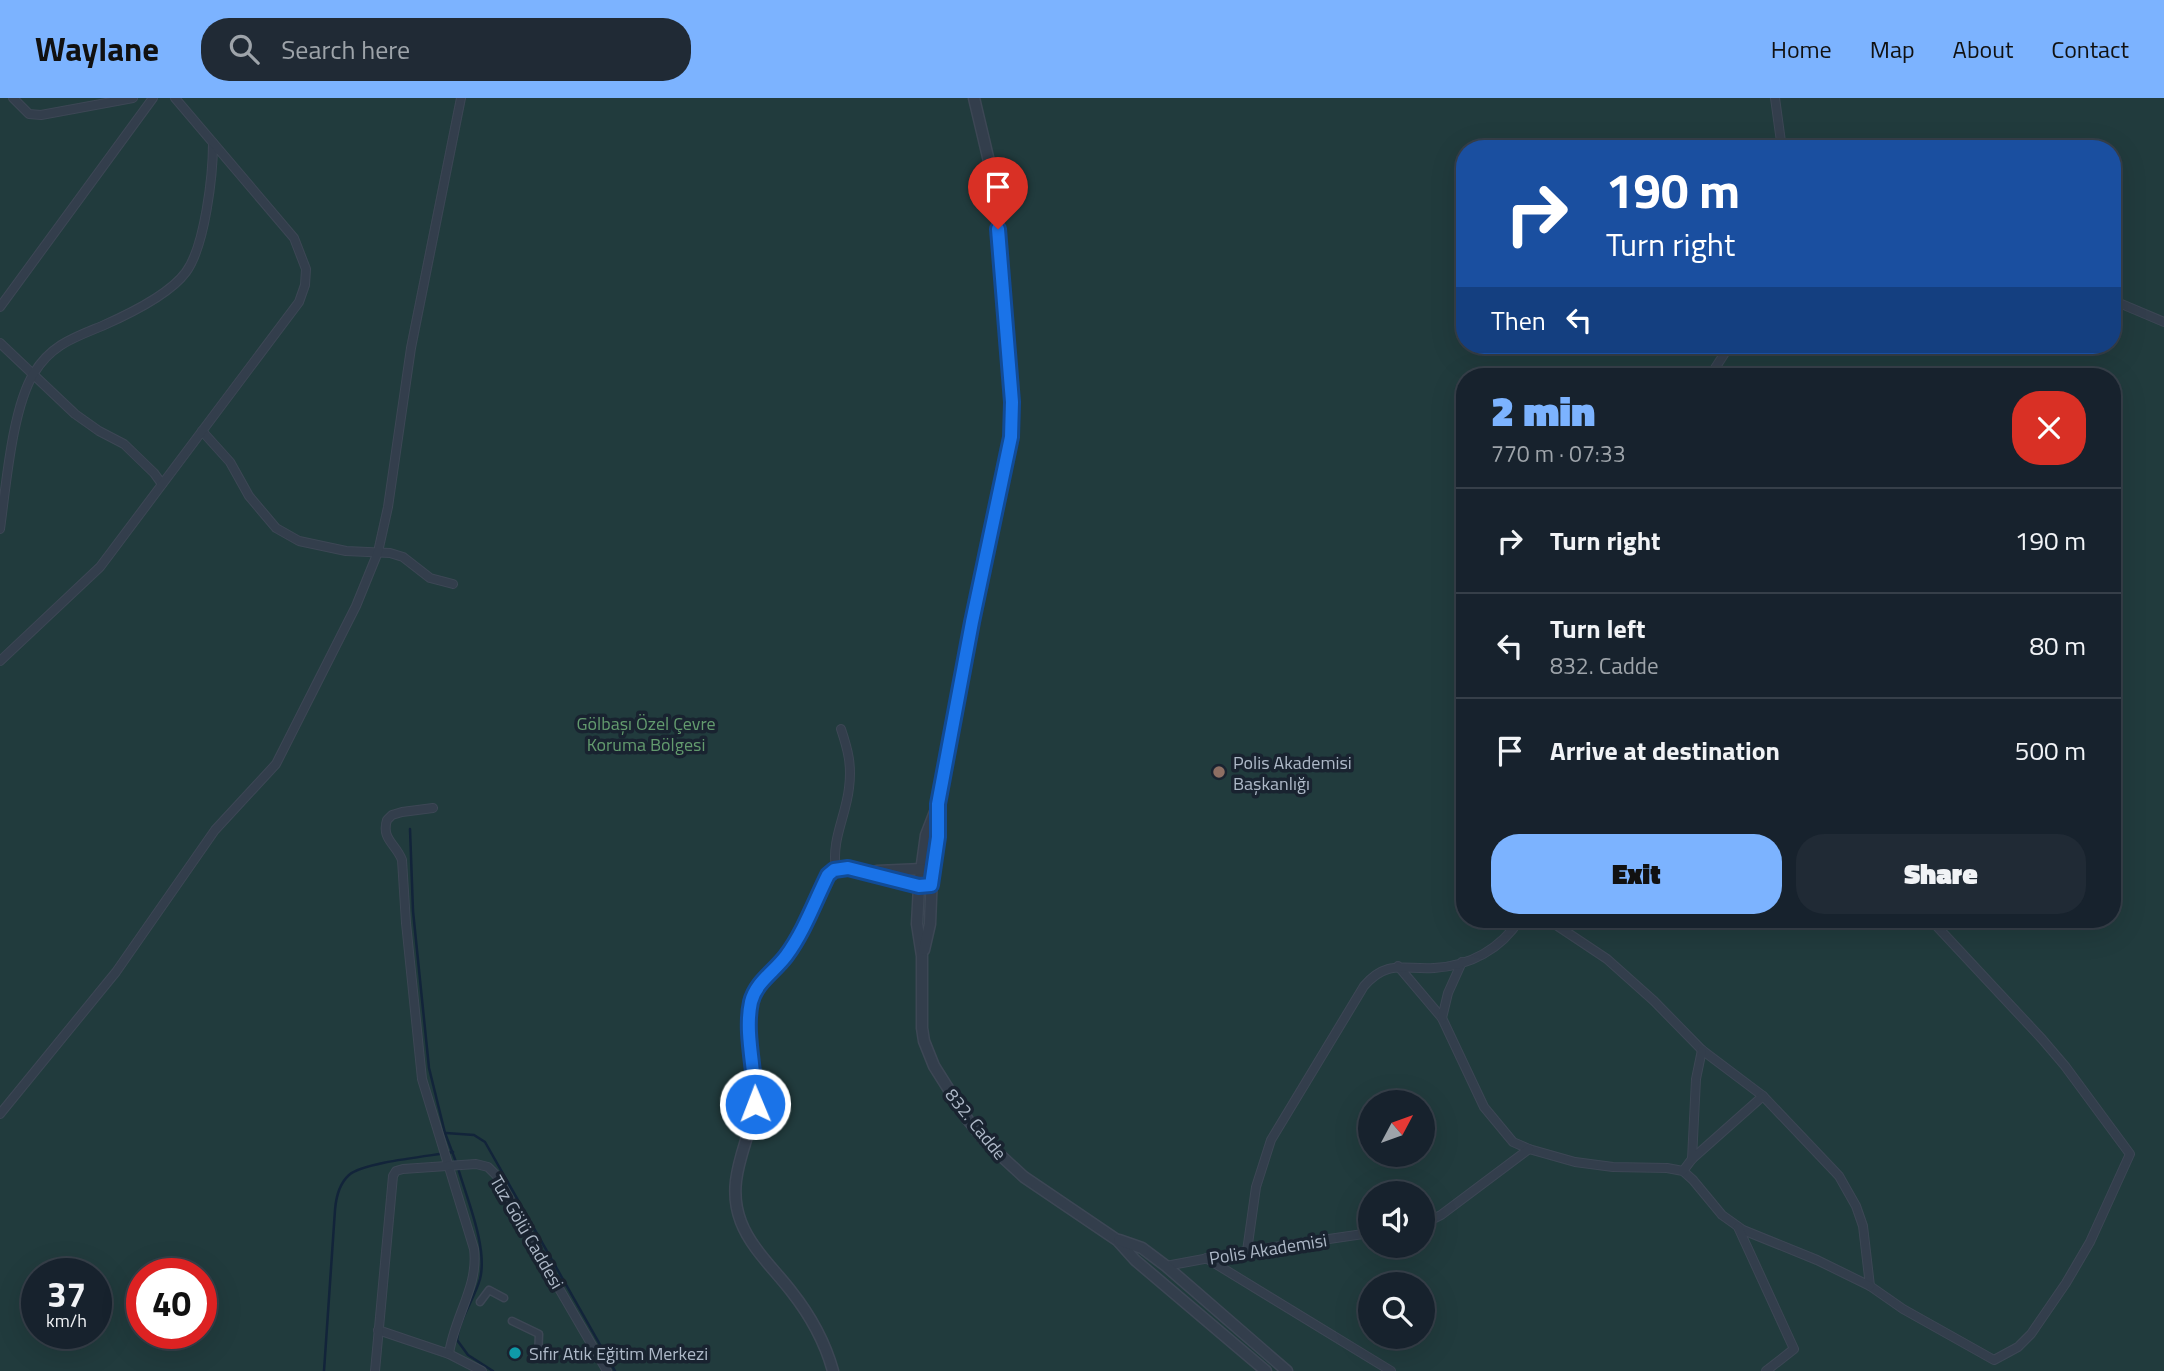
<!DOCTYPE html>
<meta charset="utf-8">
<style>
:root{--surface:#17222d;--page:#202a35;--text:#f1f3f6;--muted:#9ea4aa;--line:#363f49;--accent:#7cb3ff}
body{margin:0;font-family:"Titillium Web",sans-serif;background:var(--page);color:var(--text);height:100vh;display:flex;flex-direction:column;font-size:26px;white-space:nowrap}
*{box-sizing:border-box;margin:0}
p{font-size:23px;color:var(--muted)}
.icon{flex:none;width:38px;height:38px;fill:none;stroke:currentColor;stroke-width:2;stroke-linecap:round;stroke-linejoin:round}
.map{position:relative;flex:1;overflow:hidden}
.side{position:absolute;left:1456px;top:270px;width:665px;height:560px;display:flex;flex-direction:column;background:var(--surface);border-radius:28px;box-shadow:0 7px 28px #0002,0 0 0 2px var(--line)}
.side>*{flex:none}
.guide{position:absolute;left:1456px;top:42px;width:665px;height:214px;border-radius:28px;box-shadow:0 7px 28px #0002,0 0 0 2px var(--line);background:#1a4fa0;color:#fff;overflow:hidden}
.needle{width:46px;rotate:49deg}
.tools{position:absolute;left:1358px;top:992px;display:grid;gap:14px}
.tools a{display:grid;place-items:center;width:77px;height:77px;border-radius:50%;background:var(--surface);box-shadow:0 7px 28px #0002,0 0 0 2px var(--line);font-size:35px}
.speed{position:absolute;left:21px;top:1160px;display:flex;gap:14px;font-size:35px;font-weight:700;text-align:center}
.speed>*{display:grid;place-content:center;width:91px;height:91px;border-radius:50%;background:var(--surface);box-shadow:0 7px 28px #0002,0 0 0 2px var(--line);line-height:1}
.speed small{font-size:18px;font-weight:400}
.speed .limit{border:10px solid #d22;background:#fff;color:#111}
.pin{position:absolute;display:grid;place-items:center;width:60px;height:60px;color:#fff;margin:-72px -30px;border-radius:50% 50% 50% 0;rotate:-45deg;box-shadow:0 0 7px #0007}
.pin .icon{rotate:45deg}
.me{position:absolute;width:77px;margin:-38px;rotate:359deg;stroke-linejoin:round;filter:drop-shadow(0 0 5px #0008)}
.turn{display:flex;align-items:center;gap:24px;height:147px;padding:0 35px;font-size:32px}
.turn .icon{width:91px;height:91px;stroke-width:2.5}
.turn b{display:block;font-size:49px;line-height:60px}
.then{display:flex;align-items:center;height:66px;padding:0 35px;background:#0003;gap:14px;font-size:26px}
.round{display:grid;place-items:center;flex:none;width:74px;height:74px;border-radius:28px;background:var(--page)}
.head{display:flex;align-items:center;justify-content:space-between;height:119px;padding:0 35px}
h1{font-size:42px;font-weight:800;line-height:52px;color:var(--accent)}
.button{display:flex;gap:14px;margin-top:auto;padding:14px 35px}
.button a{flex:1;height:80px;border-radius:28px;background:var(--accent);color:#111;font-size:28px;font-weight:800;line-height:80px;text-align:center}
.button a+a{background:var(--page);color:var(--text)}
ul{padding:0;list-style:none}
li{display:flex;align-items:center;gap:21px;height:105px;padding:0 35px;border-top:2px solid var(--line)}
li div{flex:1}
li b{display:block;font-size:26px}
li em{font-style:normal}
header{display:flex;align-items:center;gap:42px;box-sizing:border-box;height:98px;padding:0 35px;background:var(--accent);color:#111}
header strong{font-size:33px}
nav{display:flex;gap:38px;margin-inline-start:auto;font-size:24px}
.search{width:490px;height:63px;background:var(--page);display:flex;align-items:center;gap:18px;box-sizing:border-box;padding:0 24px;border-radius:28px;color:var(--muted);font-size:26px}
.map>svg:first-child{display:block}
</style>
<header>
<strong>Waylane</strong>
<div class="search"><svg class="icon" aria-label="search" viewBox="0 0 24 24"><circle cx="10" cy="10" r="6"/><path d="M15 15l6 6"/></svg>Search here</div>
<nav><a>Home</a><a>Map</a><a>About</a><a>Contact</a></nav>
</header>
<div class="map">
<svg width="2164" height="1273" viewBox="0 0 2164 1273">
<rect width="100%" height="100%" fill="#1f2d3c"/>
<!-- green -->
<path fill="#213b3d" fill-rule="evenodd" d="M0,0H2164V1273H0ZM1465,51H2112V247H1465ZM1465,278H2112V821H1465ZM1370,1004H1423V1057H1370ZM1370,1096H1423V1148H1370ZM37,1176H96V1236H37ZM142,1176H201V1236H142ZM1370,1186H1423V1239H1370Z"/>
<g fill="none" stroke-linecap="round" stroke-linejoin="round">
<!-- stream -->
<g stroke="#12243a" stroke-width="2.5">
<path d="M410,731L413,813L429,970L445,1035L456,1064"/>
<path d="M446,1035L474,1037L485,1044L615,1273"/>
<path d="M458,1070C467,1101 488,1150 480,1181C474,1202 459,1221 457,1242L468,1257L493,1273"/>
<path d="M324,1273L335,1112C336,1099 339,1086 349,1077C364,1064 431,1058 453,1054"/>
</g>
<defs>
<g id="pedestrian">
<path d="M480,1204L489,1192L504,1200"/>
<path d="M512,1223L539,1236L538,1259"/>
</g>
<g id="minor">
<path d="M13,0L29,16L41,17L133,0"/>
<path d="M1775,0L1782,51"/>
<path d="M2112,202L2164,224"/>
<path d="M0,209L153,0"/>
<path d="M0,245L75,316L99,333L124,346L154,375L162,386"/>
<path d="M1710,278L1730,247"/>
<path d="M202,333L230,364L249,398L276,430L299,443L346,453L390,455L403,459L430,480L453,486"/>
<path d="M0,431C6,389 12,310 34,275C51,247 73,240 102,228C127,217 170,196 186,174C205,148 213,77 213,45"/>
<path d="M0,563L100,469L299,204L305,187L306,171L294,140L175,0"/>
<path d="M433,710L402,714L392,717L387,722C381,741 396,746 402,762L406,825L422,981L474,1151C479,1188 454,1219 449,1256"/>
<path d="M836,771C831,742 846,718 849,690C852,667 848,652 841,631"/>
<path d="M1547,821L1607,861L1654,903L1702,952L1763,998L1839,1078L1856,1108L1863,1128L1870,1188L1903,1211L1994,1262L2018,1249L2031,1236L2066,1185L2090,1144L2130,1056L2065,968L2042,941L1930,821"/>
<path d="M1398,868L1442,920L1484,1009L1513,1044L1529,1051L1575,1064L1613,1069L1667,1070L1683,1073L1693,1082L1722,1117L1743,1132L1817,1162L1870,1188"/>
<path d="M1442,920L1448,895L1462,864"/>
<path d="M0,1016L116,874L215,732L276,666L356,508L378,454L388,409L411,250L461,0"/>
<path d="M1692,1061L1696,981L1702,952"/>
<path d="M1683,1073L1692,1061L1763,998"/>
<path d="M1423,1126L1441,1117L1529,1051"/>
<path d="M1738,1129L1794,1251L1766,1273"/>
<path d="M1247,1153L1256,1089L1271,1042L1364,888C1387,861 1404,872 1434,870C1470,868 1501,851 1520,821"/>
<path d="M1206,1160L1391,1273"/>
<path d="M1166,1168L1247,1153L1370,1135"/>
<path d="M378,1232L449,1256L482,1273"/>
<path d="M375,1273L393,1078L396,1073L403,1071L476,1066L488,1069L497,1078L546,1168L607,1273"/>
</g>
<g id="tertiary">
<path d="M974,0L992,76L997,114L1013,322L1004,380L972,524L938,706L926,737L919,788L917,826L922,858V930L924,943L934,968L968,1022L986,1044L1024,1079L1117,1142L1135,1162L1266,1273"/>
<path d="M877,773L922,771L927,773"/>
<path d="M924,852L930,826L932,776L938,739V712"/>
<path d="M1119,1142L1142,1150L1166,1168L1287,1273"/>
<path d="M833,1273C825,1244 810,1217 791,1193C774,1171 751,1150 741,1124C722,1075 757,1037 756,989C755,959 741,922 755,893C762,879 777,870 786,858C804,834 815,803 828,777L834,772L848,770L919,788L931,787"/>
</g>
</defs>
<!-- pedestrian casing -->
<use href="#pedestrian" stroke="#3d4755" stroke-width="9"/>
<!-- minor casing -->
<use href="#minor" stroke="#3d4755" stroke-width="10"/>
<!-- tertiary casing -->
<use href="#tertiary" stroke="#3d4755" stroke-width="13"/>
<!-- pedestrian -->
<use href="#pedestrian" stroke="#333e4c" stroke-width="6"/>
<!-- minor -->
<use href="#minor" stroke="#333e4c" stroke-width="8"/>
<!-- tertiary -->
<use href="#tertiary" stroke="#333e4c" stroke-width="10"/>
</g>
<g fill="none" stroke-linecap="round" stroke-linejoin="round">
<defs>
<path id="route" d="M755,1006C756,974 744,936 751,904C756,884 774,874 786,858C804,834 815,803 828,777L834,772L848,770L919,788L931,787L938,739V706L972,524L1011,339L1012,304L998,131"/>
</defs>
<!-- route casing -->
<use href="#route" stroke="#114b97" stroke-width="18"/>
<!-- route -->
<use href="#route" stroke="#1a73e8" stroke-width="12"/>
</g>
<!-- markers -->
<circle fill="#8d6e63" stroke="#192330" stroke-width="2.5" cx="1219" cy="674" r="7"/>
<circle fill="#0f9aa8" stroke="#192330" stroke-width="2.5" cx="515" cy="1255" r="7"/>
<g text-anchor="middle" dominant-baseline="central" stroke-width="7" stroke-linejoin="round" paint-order="stroke">
<!-- park labels -->
<g font-size="18" fill="#639b6e" stroke="#192330">
<text x="646" y="625">Gölbaşı Özel Çevre<tspan x="646" dy="21">Koruma Bölgesi</tspan></text>
</g>
<!-- poi labels -->
<g font-size="18" fill="#aeb9c8" stroke="#192330" text-anchor="start">
<text x="1233" y="664">Polis Akademisi<tspan x="1233" dy="21">Başkanlığı</tspan></text>
<text x="529" y="1255">Sıfır Atık Eğitim Merkezi</text>
</g>
<!-- street labels -->
<g font-size="18" fill="#aeb9c8" stroke="#192330">
<text transform="translate(976 1026) rotate(51)">832. Cadde</text>
<text transform="translate(527 1134) rotate(60)">Tuz Gölü Caddesi</text>
<text transform="translate(1268 1151) rotate(-9)">Polis Akademisi</text>
</g>
</g>
</svg>
<div class="tools">
<a><svg class="needle" viewBox="-14 -14 28 28"><path d="M0-13l5 13h-10z" fill="#e53935"/><path d="M0 13l5-13h-10z" fill="#9ea4aa"/></svg></a>
<a><svg class="icon" aria-label="sound" viewBox="0 0 24 24"><path d="M4 9h4l5-4v14l-5-4H4zM17 9q2 3 0 6"/></svg></a>
<a><svg class="icon" aria-label="search" viewBox="0 0 24 24"><circle cx="10" cy="10" r="6"/><path d="M15 15l6 6"/></svg></a>
</div>
<div class="speed"><div>37<small>km/h</small></div><div class="limit">40</div></div>
<div class="pin" style="left:998px;top:131px;background:#d93025"><svg class="icon" aria-label="arrive" viewBox="0 0 24 24"><path d="M6 21V4h12l-3 4 3 4H6"/></svg></div>
<svg class="me" style="left:755px;top:1006px" viewBox="-20 -20 40 40"><circle r="17" fill="#1a73e8" stroke="#fff" stroke-width="3"/><path d="M0-11L8 9 0 5-8 9z" fill="#fff"/></svg>
<div class="guide">
<div class="turn"><svg class="icon" aria-label="right" viewBox="0 0 24 24"><path d="M7 20v-9h11M14 6l5 5-5 5"/></svg><div><b>190 m</b>Turn right</div></div>
<div class="then">Then<svg class="icon" aria-label="left" viewBox="0 0 24 24"><path d="M17 20v-9H6M10 6l-5 5 5 5"/></svg></div>
</div>
<section class="side">
<div class="head"><div><h1>2 min</h1><p>770 m · 07:33</p></div><a class="round" style="background:#d93025;color:#fff"><svg class="icon" aria-label="close" viewBox="0 0 24 24"><path d="M6 6l12 12M18 6L6 18"/></svg></a></div>
<ul>
<li><svg class="icon" aria-label="right" viewBox="0 0 24 24"><path d="M7 20v-9h11M14 6l5 5-5 5"/></svg><div><b>Turn right</b></div><em>190 m</em></li>
<li><svg class="icon" aria-label="left" viewBox="0 0 24 24"><path d="M17 20v-9H6M10 6l-5 5 5 5"/></svg><div><b>Turn left</b><p>832. Cadde</p></div><em>80 m</em></li>
<li><svg class="icon" aria-label="arrive" viewBox="0 0 24 24"><path d="M6 21V4h12l-3 4 3 4H6"/></svg><div><b>Arrive at destination</b></div><em>500 m</em></li>
</ul>
<div class="button"><a>Exit</a><a>Share</a></div>
</section>
</div>
